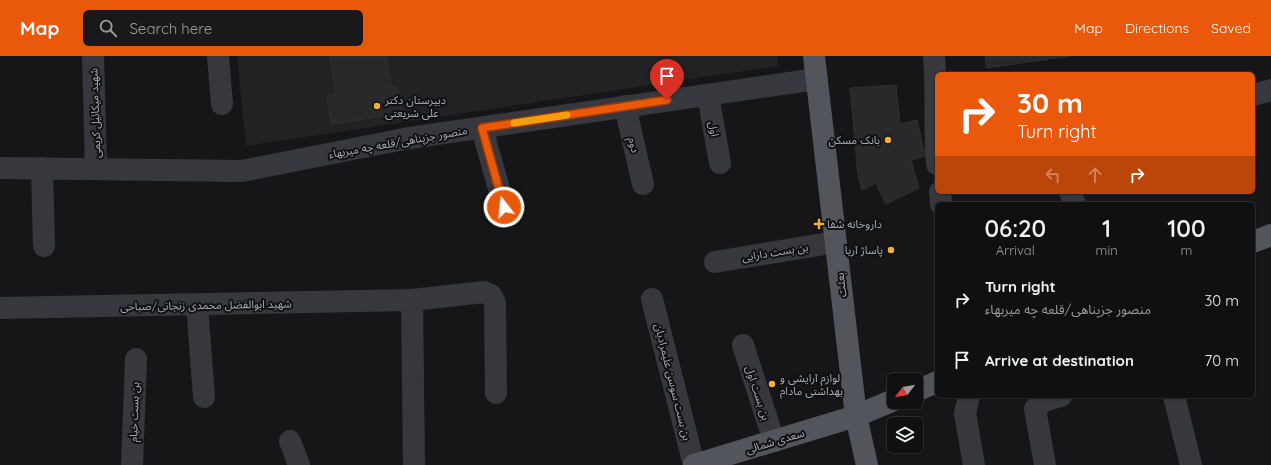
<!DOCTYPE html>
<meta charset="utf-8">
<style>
:root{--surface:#101012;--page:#19191b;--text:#f1f3f6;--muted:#9c9d9f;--line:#303032;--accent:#ea580c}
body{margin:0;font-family:Quicksand,"Noto Sans Arabic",sans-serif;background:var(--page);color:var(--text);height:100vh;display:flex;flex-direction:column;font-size:15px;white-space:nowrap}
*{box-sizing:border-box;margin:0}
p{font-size:13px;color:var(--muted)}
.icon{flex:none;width:22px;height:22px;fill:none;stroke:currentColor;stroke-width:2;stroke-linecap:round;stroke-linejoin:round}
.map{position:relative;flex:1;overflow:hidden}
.details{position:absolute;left:935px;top:146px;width:320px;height:196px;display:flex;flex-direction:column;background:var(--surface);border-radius:6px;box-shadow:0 1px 3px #0004,0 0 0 1px var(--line)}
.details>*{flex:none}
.banner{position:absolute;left:935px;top:16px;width:320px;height:122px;border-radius:6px;box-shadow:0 1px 3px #0004,0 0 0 1px var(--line);background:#ea580c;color:#fff;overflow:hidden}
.needle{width:26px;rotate:239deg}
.tools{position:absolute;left:887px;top:317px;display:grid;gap:8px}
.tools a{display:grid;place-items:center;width:36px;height:36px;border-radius:6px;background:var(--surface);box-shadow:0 1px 3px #0004,0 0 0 1px var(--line);font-size:20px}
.pin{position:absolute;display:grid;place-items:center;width:34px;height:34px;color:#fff;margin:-41px -17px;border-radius:50% 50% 50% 0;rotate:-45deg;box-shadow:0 0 4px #0007}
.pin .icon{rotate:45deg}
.me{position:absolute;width:44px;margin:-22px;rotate:344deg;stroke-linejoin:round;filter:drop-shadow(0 0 3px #0008)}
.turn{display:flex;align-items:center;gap:14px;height:84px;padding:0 16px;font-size:18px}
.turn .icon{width:52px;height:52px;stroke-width:2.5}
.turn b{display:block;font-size:28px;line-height:34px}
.lanes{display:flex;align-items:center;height:38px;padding:0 16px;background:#0003;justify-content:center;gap:20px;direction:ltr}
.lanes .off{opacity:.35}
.eta{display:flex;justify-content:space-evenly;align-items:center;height:68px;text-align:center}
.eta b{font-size:24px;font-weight:600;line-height:28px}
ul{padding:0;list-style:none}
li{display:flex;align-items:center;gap:12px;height:60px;padding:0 16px}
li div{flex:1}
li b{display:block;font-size:15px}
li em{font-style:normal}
header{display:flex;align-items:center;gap:24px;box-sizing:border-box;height:56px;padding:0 20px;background:var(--accent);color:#fff}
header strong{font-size:19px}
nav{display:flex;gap:22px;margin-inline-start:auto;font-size:14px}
.search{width:280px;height:36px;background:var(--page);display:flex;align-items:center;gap:10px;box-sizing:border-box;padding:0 14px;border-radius:6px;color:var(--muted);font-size:15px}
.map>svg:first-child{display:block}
</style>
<header>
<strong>Map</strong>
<div class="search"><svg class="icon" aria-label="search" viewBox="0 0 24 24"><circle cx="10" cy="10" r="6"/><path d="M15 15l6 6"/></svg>Search here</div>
<nav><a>Map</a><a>Directions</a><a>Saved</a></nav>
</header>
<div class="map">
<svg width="1271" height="409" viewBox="0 0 1271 409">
<rect width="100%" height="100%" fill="#161618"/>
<!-- built -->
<path fill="#222225" d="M237,0H777L778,10L246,90Z"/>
<!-- building -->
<g fill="#29292c" stroke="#303034">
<path d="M330,0H386L391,31L397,30L402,57L331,68L327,40L336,38Z"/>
<path d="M985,0H1070L987,12Z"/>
<path d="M896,29L900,68L917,64L925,100L911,104L919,132L886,148L876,127L862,134L858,119L850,32Z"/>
</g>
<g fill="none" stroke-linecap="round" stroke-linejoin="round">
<!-- minor -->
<g stroke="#37383d" stroke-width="22">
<path d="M93,0L96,113"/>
<path d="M218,0L222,48"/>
<path d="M934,0C937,36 934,72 937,108"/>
<path d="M708,39L720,107"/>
<path d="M1253,39L1271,34"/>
<path d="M625,50L643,128"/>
<path d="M482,72L504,151"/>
<path d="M0,112L242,115L409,82L817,23"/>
<path d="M42,112L44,190"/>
<path d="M940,136L941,148"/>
<path d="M1070,136L1075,148"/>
<path d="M715,206L836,186"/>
<path d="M652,243L694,409"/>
<path d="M412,244L414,409"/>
<path d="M197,249L204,341"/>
<path d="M0,252L412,244L484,236L491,239L495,247L496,337"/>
<path d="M743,289L774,385"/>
<path d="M969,340L965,357L974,409"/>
<path d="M1174,340L1191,409"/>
<path d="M290,385L299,409"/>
<path d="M132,409L136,303"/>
<path d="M1045,409L1035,353L1044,345L1061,340"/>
</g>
<!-- major -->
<g stroke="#53555c" stroke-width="22">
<path d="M814,0L856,360L867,409"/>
<path d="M1253,186L1271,179"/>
<path d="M916,335L937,326"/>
<path d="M694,409L856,360L894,344"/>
</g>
</g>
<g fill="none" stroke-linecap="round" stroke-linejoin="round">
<defs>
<path id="route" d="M504,151L482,72L667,44"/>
</defs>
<!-- route casing -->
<use href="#route" stroke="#983908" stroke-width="10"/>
<!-- route -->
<use href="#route" stroke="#ea580c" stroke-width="7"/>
<!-- slow -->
<path stroke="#f59e0b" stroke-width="7" d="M514,67L567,59"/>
</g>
<!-- markers -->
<g fill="#f2b134" stroke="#111113" stroke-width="1.5">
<circle cx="377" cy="50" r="4"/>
<circle cx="888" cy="84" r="4"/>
<path d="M817 162h4v4h4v4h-4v4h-4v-4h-4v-4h4z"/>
<circle cx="891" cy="194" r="4"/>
<circle cx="772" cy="328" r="4"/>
</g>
<g text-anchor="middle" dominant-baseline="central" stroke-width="4" stroke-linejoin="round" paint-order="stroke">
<!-- poi labels -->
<g font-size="11" fill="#a8adb8" stroke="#111113" text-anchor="start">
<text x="385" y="44">دبیرستان دکتر<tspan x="385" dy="13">علی شریعتی</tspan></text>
<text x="880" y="84" text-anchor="end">بانک مسکن</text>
<text x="827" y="168">داروخانه شفا</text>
<text x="883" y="194" text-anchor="end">پاساژ آریا</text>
<text x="780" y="322">لوازم آرایشی و<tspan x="780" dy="13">بهداشتی مادام</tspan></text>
</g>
<!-- street labels -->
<g font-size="11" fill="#a8adb8" stroke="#111113">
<text transform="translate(95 57) rotate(-92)">شهید میکائیل کریمی</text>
<text transform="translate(714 73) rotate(80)">اول</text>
<text transform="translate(398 86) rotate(-10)">منصور جزپناهی/قلعه چه میربهاء</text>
<text transform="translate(634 89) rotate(77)">دوم</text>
<text transform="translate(775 196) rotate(-9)">بن بست دارایی</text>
<text transform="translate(841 229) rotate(-97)">بعثت</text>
<text transform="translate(206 249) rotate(-1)">شهید ابوالفضل محمدی زنجانی/صباحی</text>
<text transform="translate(673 326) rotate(76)">بن بست سوسن علیمرادیان</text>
<text transform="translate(758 337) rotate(72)">بن بست اول</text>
<text transform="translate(134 356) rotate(-88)">بن بست خیام</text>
<text transform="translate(775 385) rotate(-17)">سعدی شمالی</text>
</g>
</g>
</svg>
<div class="tools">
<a><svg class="needle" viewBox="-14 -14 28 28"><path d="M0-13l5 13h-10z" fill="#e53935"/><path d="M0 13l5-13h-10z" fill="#9c9d9f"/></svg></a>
<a><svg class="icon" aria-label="layers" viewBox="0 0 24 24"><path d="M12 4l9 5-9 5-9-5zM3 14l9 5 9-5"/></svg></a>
</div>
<div class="pin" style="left:667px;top:44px;background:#d93025"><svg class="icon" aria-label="arrive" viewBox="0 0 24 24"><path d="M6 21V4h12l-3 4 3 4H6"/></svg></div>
<svg class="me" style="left:504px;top:151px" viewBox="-20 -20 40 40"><circle r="17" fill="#ea580c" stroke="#fff" stroke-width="3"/><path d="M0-11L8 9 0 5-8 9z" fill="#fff"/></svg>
<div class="banner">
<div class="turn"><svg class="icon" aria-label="right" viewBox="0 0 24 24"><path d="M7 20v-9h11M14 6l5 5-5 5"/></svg><div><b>30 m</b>Turn right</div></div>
<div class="lanes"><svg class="icon off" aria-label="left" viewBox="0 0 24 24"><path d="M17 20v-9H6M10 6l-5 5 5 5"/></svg><svg class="icon off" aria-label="ahead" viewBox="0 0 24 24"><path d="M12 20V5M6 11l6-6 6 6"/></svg><svg class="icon" aria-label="right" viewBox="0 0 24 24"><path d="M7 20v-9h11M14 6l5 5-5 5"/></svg></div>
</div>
<section class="details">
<div class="eta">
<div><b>06:20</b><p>Arrival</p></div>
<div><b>1</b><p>min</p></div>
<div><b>100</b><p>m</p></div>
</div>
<ul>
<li><svg class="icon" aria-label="right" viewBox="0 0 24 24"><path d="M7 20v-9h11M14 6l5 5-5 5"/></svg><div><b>Turn right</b><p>منصور جزپناهی/قلعه چه میربهاء</p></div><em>30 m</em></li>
<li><svg class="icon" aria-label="arrive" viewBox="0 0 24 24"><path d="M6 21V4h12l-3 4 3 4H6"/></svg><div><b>Arrive at destination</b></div><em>70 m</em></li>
</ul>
</section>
</div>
